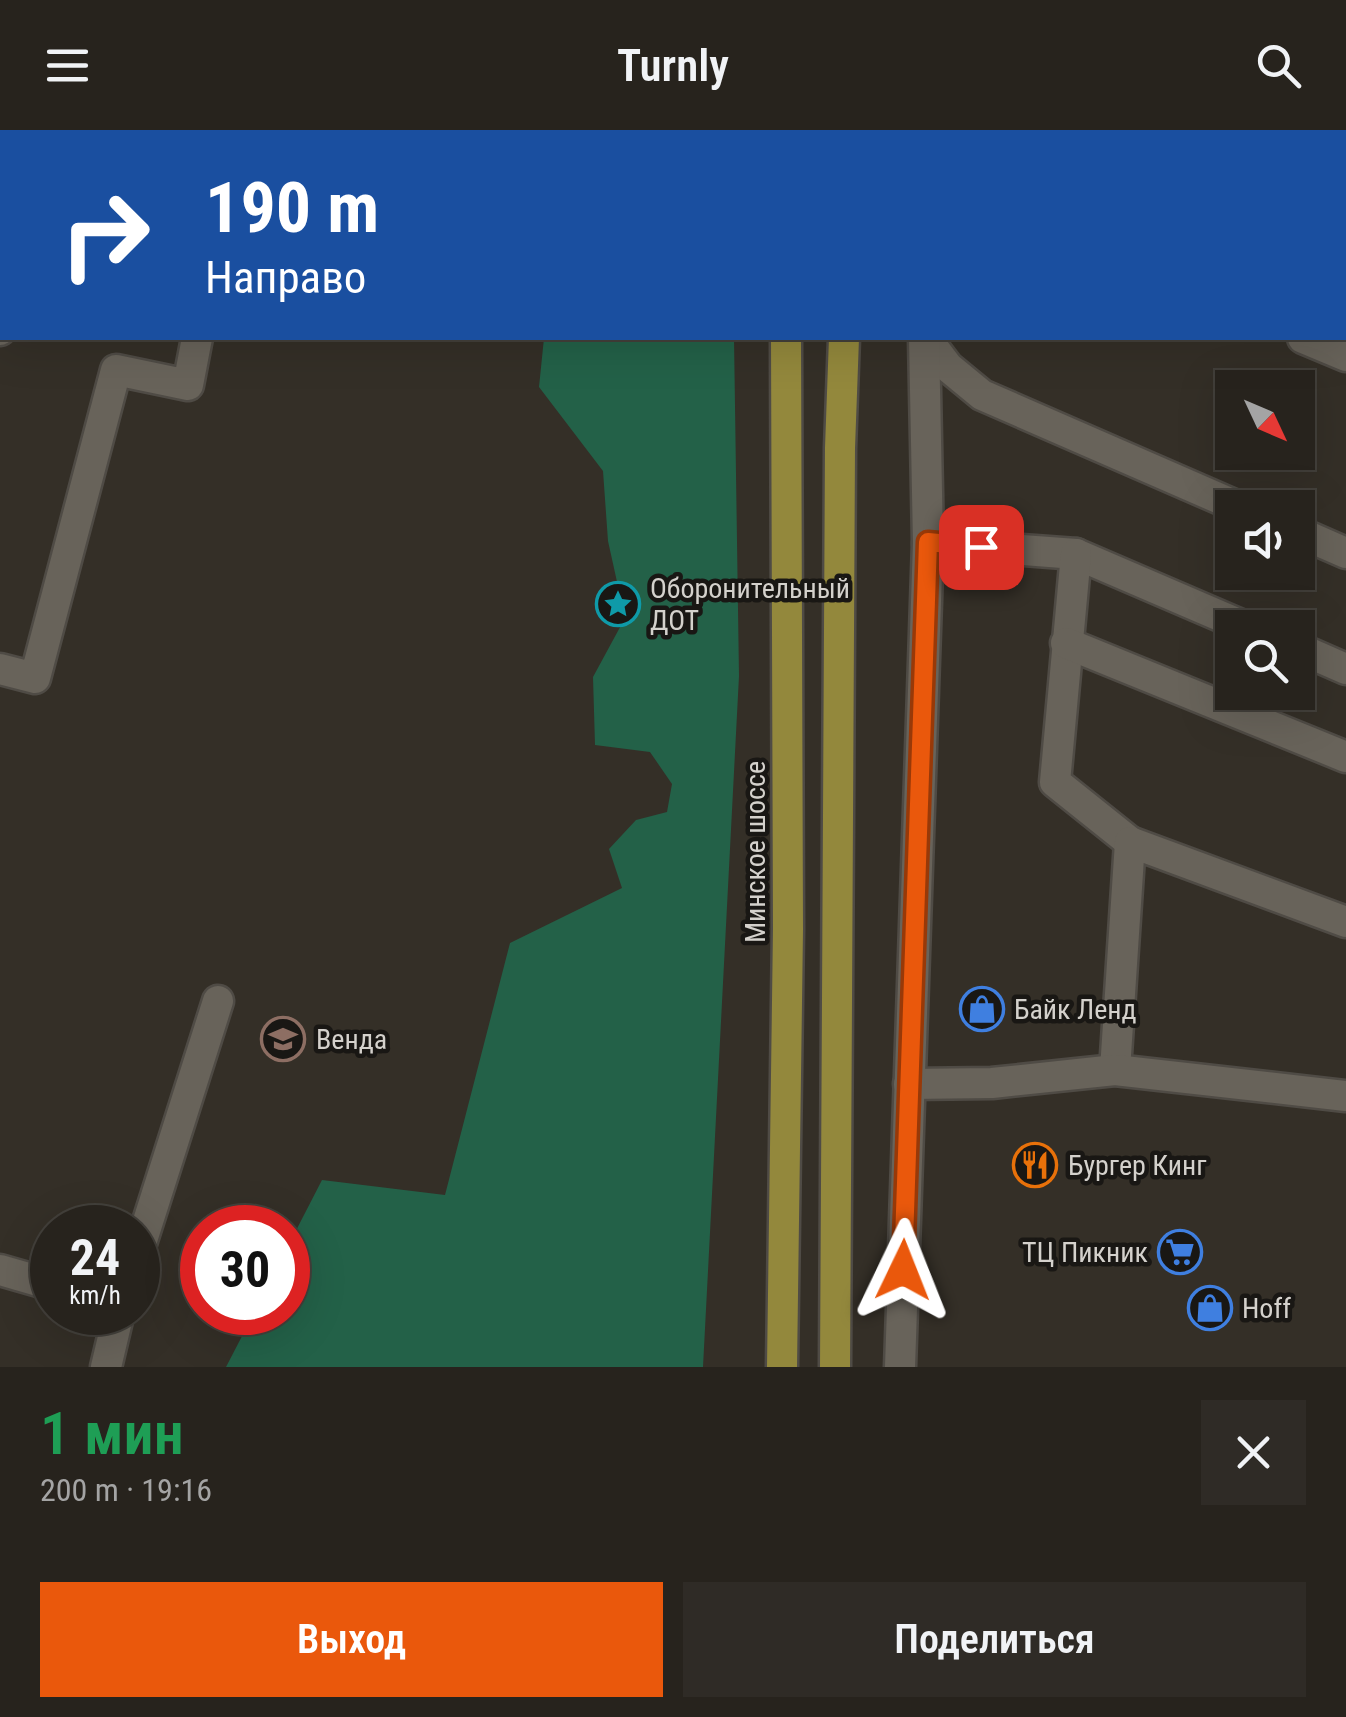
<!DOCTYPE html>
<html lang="ru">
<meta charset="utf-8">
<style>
:root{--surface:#27231d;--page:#2f2b26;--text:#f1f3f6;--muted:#a4a4a4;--line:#43403b;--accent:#ea580c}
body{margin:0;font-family:"Roboto Condensed",sans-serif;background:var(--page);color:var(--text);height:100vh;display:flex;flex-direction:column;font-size:38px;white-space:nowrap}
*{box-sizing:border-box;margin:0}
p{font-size:32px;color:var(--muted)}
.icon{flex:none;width:55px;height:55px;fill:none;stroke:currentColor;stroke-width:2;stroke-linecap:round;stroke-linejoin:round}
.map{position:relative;height:1237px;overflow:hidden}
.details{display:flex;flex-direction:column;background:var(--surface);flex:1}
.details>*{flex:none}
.guide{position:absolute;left:0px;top:0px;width:1348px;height:210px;box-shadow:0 10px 40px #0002,0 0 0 2px var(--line);background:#1a4fa0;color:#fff;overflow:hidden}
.needle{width:65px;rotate:134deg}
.controls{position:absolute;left:1215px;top:240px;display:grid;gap:20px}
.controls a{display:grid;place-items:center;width:100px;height:100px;border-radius:0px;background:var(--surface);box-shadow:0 10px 40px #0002,0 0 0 2px var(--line);font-size:50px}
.speed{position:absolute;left:30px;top:1075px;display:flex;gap:20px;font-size:50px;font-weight:700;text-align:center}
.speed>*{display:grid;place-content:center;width:130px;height:130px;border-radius:50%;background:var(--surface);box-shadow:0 10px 40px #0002,0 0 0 2px var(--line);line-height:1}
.speed small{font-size:25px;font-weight:400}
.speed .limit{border:15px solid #d22;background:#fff;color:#111}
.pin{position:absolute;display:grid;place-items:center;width:85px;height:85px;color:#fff;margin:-42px;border-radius:20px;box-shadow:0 5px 15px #0006}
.me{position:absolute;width:110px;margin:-55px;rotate:2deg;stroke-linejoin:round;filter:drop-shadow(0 0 8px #0008)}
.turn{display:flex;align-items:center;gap:35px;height:210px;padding:0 40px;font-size:45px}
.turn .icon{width:130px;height:130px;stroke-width:2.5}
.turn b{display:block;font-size:70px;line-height:85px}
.round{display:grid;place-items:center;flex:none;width:105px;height:105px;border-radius:0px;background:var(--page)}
.summary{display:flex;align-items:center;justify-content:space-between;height:170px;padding:0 40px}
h1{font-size:60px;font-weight:600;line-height:75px;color:#1e9e55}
.primary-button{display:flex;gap:20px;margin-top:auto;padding:20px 40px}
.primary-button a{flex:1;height:115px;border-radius:0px;background:var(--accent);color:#fff;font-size:40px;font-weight:600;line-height:115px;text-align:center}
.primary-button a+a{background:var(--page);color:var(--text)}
header{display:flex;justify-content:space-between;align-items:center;height:130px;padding:0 40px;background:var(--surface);font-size:45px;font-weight:600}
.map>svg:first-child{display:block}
</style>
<header><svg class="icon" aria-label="menu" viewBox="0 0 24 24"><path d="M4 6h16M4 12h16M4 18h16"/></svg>Turnly<svg class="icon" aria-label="search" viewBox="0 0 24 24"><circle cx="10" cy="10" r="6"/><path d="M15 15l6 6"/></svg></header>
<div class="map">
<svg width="1346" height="1237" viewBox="0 0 1346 1237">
<rect width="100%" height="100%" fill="#342f27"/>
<!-- green -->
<path fill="#236148" d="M544,208H734L739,546L703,1237H226L254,1183L288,1182V1116L322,1050L445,1065L510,813L622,758L609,719L636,690L667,682L672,654L650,622L595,615L593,547L625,488L608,411L603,341L539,257Z"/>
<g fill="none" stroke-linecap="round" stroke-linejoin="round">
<defs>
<g id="minor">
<path d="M595,0L597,2"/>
<path d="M905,0V2"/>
<path d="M1043,0L1046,2"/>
<path d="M261,2L262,0"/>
<path d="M0,161H2"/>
<path d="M0,200L2,192"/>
<path d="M926,208L948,237L982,265L1241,378"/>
<path d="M1303,208L1346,226"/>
<path d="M1298,402L1346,423"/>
<path d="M928,413L1076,424L1248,498"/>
<path d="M1076,424L1055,652L1130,712"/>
<path d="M1066,513L1346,627"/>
<path d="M1298,518L1346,539"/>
<path d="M0,539L35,548L116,240L188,255L197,208"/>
<path d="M1115,940L1130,712L1346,792"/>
<path d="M909,954L992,953L1115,940L1346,966"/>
<path d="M138,1123L218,871"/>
<path d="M0,1140L52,1155"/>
<path d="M106,1237L119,1182"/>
<path d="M900,1237L928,413L924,208"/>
</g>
<g id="highway">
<path d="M786,0V2"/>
<path d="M846,2V0"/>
<path d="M782,1237L788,799L786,208"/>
<path d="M835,1237L840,318L844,208"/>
</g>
</defs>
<!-- minor casing -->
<use href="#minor" stroke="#4f4b45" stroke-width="35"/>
<!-- highway casing -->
<use href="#highway" stroke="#4f4b45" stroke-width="35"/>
<!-- minor -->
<use href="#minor" stroke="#68635a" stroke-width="30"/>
<!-- highway -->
<use href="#highway" stroke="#93883c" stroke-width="30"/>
</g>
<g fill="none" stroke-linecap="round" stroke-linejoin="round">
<defs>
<path id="route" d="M903,1140L928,412L981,417"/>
</defs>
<!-- route casing -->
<use href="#route" stroke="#983908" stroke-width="25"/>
<!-- route -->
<use href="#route" stroke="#ea580c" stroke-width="18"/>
</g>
<!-- icons -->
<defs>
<symbol id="sight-ring" viewBox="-11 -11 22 22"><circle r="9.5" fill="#191714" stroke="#0f9aa8" stroke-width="1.5"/><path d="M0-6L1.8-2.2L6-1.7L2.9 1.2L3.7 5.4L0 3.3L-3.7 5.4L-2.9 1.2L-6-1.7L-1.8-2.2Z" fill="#0f9aa8"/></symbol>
<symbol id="shop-ring" viewBox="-11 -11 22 22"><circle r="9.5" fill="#191714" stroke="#3f7fe0" stroke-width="1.5"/><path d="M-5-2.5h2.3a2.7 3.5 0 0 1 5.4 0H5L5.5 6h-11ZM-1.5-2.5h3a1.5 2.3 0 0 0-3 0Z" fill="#3f7fe0"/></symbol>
<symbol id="school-ring" viewBox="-11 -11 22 22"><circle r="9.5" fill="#191714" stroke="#8d6e63" stroke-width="1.5"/><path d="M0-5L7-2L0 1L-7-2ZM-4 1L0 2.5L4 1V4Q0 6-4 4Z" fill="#8d6e63"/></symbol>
<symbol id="restaurant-ring" viewBox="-11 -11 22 22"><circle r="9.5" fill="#191714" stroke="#e8710a" stroke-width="1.5"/><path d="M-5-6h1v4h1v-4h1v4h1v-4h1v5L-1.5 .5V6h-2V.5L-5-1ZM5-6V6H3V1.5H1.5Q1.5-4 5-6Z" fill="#e8710a"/></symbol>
<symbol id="supermarket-ring" viewBox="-11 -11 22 22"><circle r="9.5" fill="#191714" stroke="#3f7fe0" stroke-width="1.5"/><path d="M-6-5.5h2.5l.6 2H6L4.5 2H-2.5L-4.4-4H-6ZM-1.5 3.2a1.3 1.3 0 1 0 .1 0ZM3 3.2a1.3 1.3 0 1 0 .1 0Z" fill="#3f7fe0"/></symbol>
</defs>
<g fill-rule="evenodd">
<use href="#sight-ring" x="593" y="449" width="50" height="50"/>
<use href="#shop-ring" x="957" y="854" width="50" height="50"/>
<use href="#school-ring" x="258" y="884" width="50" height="50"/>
<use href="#restaurant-ring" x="1010" y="1010" width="50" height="50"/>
<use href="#supermarket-ring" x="1155" y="1097" width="50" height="50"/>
<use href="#shop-ring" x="1185" y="1153" width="50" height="50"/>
</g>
<g text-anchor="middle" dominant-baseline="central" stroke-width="9" stroke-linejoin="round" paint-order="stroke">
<!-- poi labels -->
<g font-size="28" fill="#d4d1cc" stroke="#191714" text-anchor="start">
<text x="650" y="458">Оборонительный<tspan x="650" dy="32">ДОТ</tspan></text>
<text x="1014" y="879">Байк Ленд</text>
<text x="316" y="909">Венда</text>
<text x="1068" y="1035">Бургер Кинг</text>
<text x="1148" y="1122" text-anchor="end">ТЦ Пикник</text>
<text x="1242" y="1178">Hoff</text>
</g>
<!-- street labels -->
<g font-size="28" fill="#d4d1cc" stroke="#191714">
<text transform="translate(755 722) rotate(-90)">Минское шоссе</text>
</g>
</g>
</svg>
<div class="controls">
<a><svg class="needle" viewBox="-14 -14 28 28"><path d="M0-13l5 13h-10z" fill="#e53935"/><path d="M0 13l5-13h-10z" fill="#a4a4a4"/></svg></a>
<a><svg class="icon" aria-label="sound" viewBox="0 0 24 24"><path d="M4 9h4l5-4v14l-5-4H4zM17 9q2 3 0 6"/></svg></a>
<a><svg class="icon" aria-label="search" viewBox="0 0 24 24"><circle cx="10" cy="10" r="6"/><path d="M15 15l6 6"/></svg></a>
</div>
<div class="speed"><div>24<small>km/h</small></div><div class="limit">30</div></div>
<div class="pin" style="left:981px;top:417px;background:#d93025"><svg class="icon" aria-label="arrive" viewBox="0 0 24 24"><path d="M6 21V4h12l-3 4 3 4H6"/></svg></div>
<svg class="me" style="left:903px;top:1140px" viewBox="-20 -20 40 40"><path d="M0-17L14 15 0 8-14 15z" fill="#ea580c" stroke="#fff" stroke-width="4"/></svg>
<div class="guide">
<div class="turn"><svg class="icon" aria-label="right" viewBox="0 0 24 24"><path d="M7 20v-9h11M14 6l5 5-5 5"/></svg><div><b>190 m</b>Направо</div></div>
</div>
</div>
<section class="details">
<div class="summary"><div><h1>1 мин</h1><p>200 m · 19:16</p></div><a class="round"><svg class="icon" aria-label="close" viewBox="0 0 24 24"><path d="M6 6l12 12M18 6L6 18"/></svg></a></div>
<div class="primary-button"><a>Выход</a><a>Поделиться</a></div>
</section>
